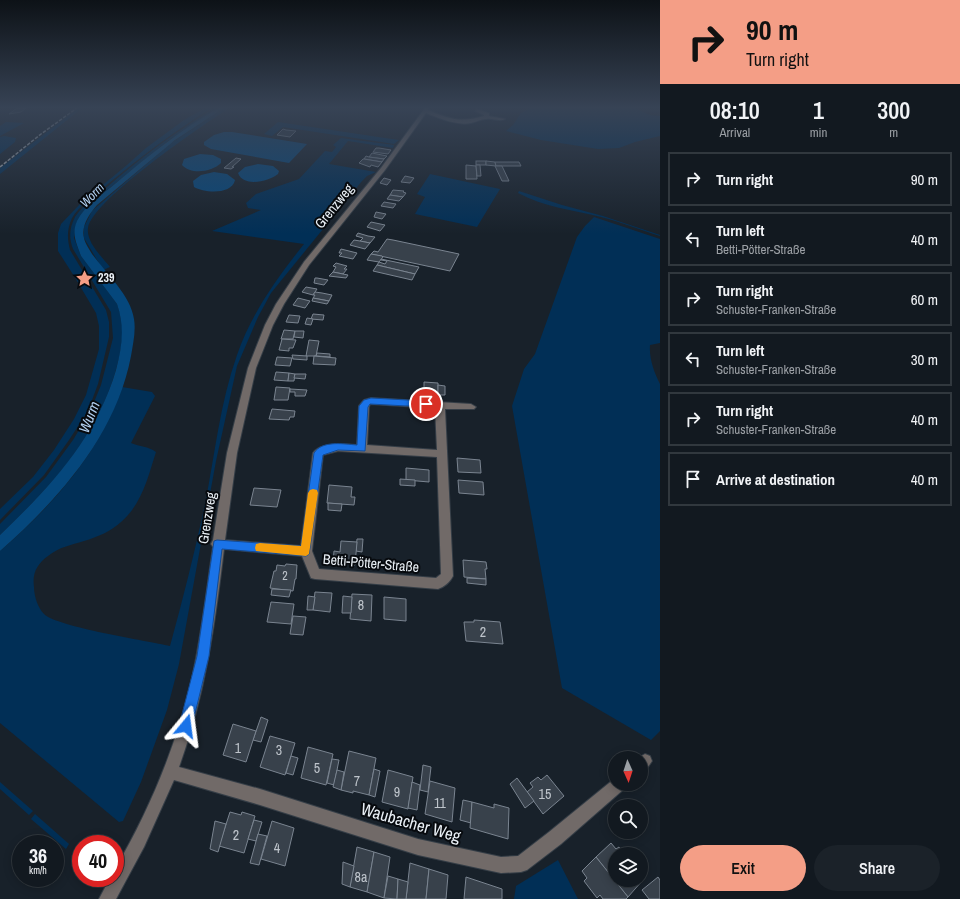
<!DOCTYPE html>
<meta charset="utf-8">
<style>
:root{--surface:#121920;--page:#1b2229;--text:#f1f3f6;--muted:#9ca0a5;--line:#31383e;--accent:#f49e86}
body{margin:0;font-family:"Archivo Narrow",sans-serif;background:var(--page);color:var(--text);height:100vh;display:flex;flex-direction:column;font-size:15px;white-space:nowrap}
*{box-sizing:border-box;margin:0}
p{font-size:13px;color:var(--muted)}
.icon{flex:none;width:22px;height:22px;fill:none;stroke:currentColor;stroke-width:2;stroke-linecap:round;stroke-linejoin:round}
.map{position:relative;flex:1;overflow:hidden}
.panel{display:flex;flex-direction:column;background:var(--surface);width:300px}
.panel>*{flex:none}
.top-card{background:#f49e86;color:#111;overflow:hidden}
.needle{width:26px;rotate:177deg}
.controls{position:absolute;left:608px;top:751px;display:grid;gap:8px}
.controls a{display:grid;place-items:center;width:40px;height:40px;border-radius:50%;background:var(--surface);box-shadow:0 2px 10px #0003,0 0 0 1px var(--line);font-size:20px}
.speed{position:absolute;left:12px;top:835px;display:flex;gap:8px;font-size:20px;font-weight:700;text-align:center}
.speed>*{display:grid;place-content:center;width:52px;height:52px;border-radius:50%;background:var(--surface);box-shadow:0 2px 10px #0003,0 0 0 1px var(--line);line-height:1}
.speed small{font-size:10px;font-weight:400}
.speed .limit{border:6px solid #d22;background:#fff;color:#111}
.pin{position:absolute;display:grid;place-items:center;width:34px;height:34px;color:#fff;margin:-17px;border:2px solid #fff;border-radius:50%;box-shadow:0 1px 4px #0007}
.me{position:absolute;width:44px;margin:-22px;rotate:16deg;stroke-linejoin:round;filter:drop-shadow(0 0 3px #0008)}
.turn{display:flex;align-items:center;gap:14px;height:84px;padding:0 20px;font-size:18px}
.turn .icon{width:52px;height:52px;stroke-width:2.5}
.turn b{display:block;font-size:28px;line-height:34px}
.eta{display:flex;justify-content:space-evenly;align-items:center;height:68px;text-align:center}
.eta b{font-size:24px;font-weight:600;line-height:28px}
.primary-button{display:flex;gap:8px;margin-top:auto;padding:8px 20px}
.primary-button a{flex:1;height:46px;border-radius:24px;background:var(--accent);color:#111;font-size:16px;font-weight:600;line-height:46px;text-align:center}
.primary-button a+a{background:var(--page);color:var(--text)}
ul{padding:0;list-style:none}
li{display:flex;align-items:center;gap:12px;height:54px;margin:0 8px 6px;padding:0 12px;border:2px solid var(--line);border-radius:0px}
li div{flex:1}
li b{display:block;font-size:15px}
li em{font-style:normal}
main{display:flex;flex:1;min-height:0}
.map>svg:first-child{display:block}
</style>
<main>
<div class="map">
<svg width="660" height="899" viewBox="0 0 660 899">
<rect width="100%" height="100%" fill="#18212a"/>
<!-- green -->
<g fill="#012f56">
<path d="M78,108H82L0,174V168Z"/>
<path d="M205,108H212C174,131 138,159 103,188C93,196 79,206 72,218C67,229 67,238 70,250L106,310L109,322V337L98,384L88,411L69,440L44,475L0,520V509L33,477L54,450L74,419L86,395L99,349V326L96,313L74,276L58,251V233L61,224L81,203L127,165L146,148L184,120Z"/>
<path d="M214,108H218L169,140L91,203L77,222L75,229L74,238L81,256L117,304C126,328 122,349 115,373C95,440 50,487 0,535V524L46,477L73,440L90,412L101,385L113,338L111,312L73,249C69,238 69,229 75,217C82,206 96,196 106,188C140,158 176,132 214,108Z"/>
<path d="M224,108H229C202,126 93,199 88,228C86,242 102,257 110,267L103,270L84,238V227L92,211L171,143Z"/>
<path d="M531,108H635L650,115L660,116V136L635,142L619,148L598,149L541,140L506,131L513,125L521,113Z"/>
<path d="M6,122L24,123L0,136V126Z"/>
<path d="M278,122L385,138L399,140L394,144L283,127L272,136L264,134Z"/>
<path d="M4,136L16,138L15,142L0,154V137Z"/>
<path d="M341,138L394,145L393,148L348,141L329,164L376,172L367,176L362,181L271,293L258,317L237,366L216,461L179,664L167,710L141,782L123,821L119,822L0,723V551C52,506 100,453 122,387L152,392L155,396L131,443C140,447 148,446 156,452C148,477 142,504 121,522C111,531 98,537 84,541C71,545 59,547 48,556C37,564 32,573 34,587C34,596 38,608 44,614C57,627 148,641 170,646C183,599 195,551 205,504C215,454 220,403 237,355C251,314 277,278 304,244L212,231L261,210L248,208L246,203L256,194L299,179L325,151L332,152L336,147L333,145Z"/>
<path d="M430,174L500,189L477,227L415,214L425,197L417,194Z"/>
<path d="M519,191L562,205L603,216L660,235V236C641,230 621,222 601,217C573,210 544,207 518,193Z"/>
<path d="M594,217L660,239V343L650,345C649,359 654,372 660,384V731L651,740L562,688L512,406L524,369L535,354L577,237L585,226Z"/>
<path d="M0,782L33,811L29,815L0,789Z"/>
<path d="M35,814L69,844L66,849L31,819Z"/>
<path d="M558,860L578,899H514L516,886Z"/>
</g>
<!-- water -->
<g fill="#05477c">
<path d="M218,108H224L175,140L97,205C89,214 81,226 84,238C85,243 89,249 92,254C106,273 131,296 134,319C136,331 133,344 131,356C116,435 59,499 0,551V535C50,487 96,438 116,370C122,347 125,327 117,304L81,256C77,244 71,234 77,221C85,205 103,194 116,183C149,155 181,130 218,108Z"/>
<path d="M224,132H232L307,144L289,163L211,149L204,145V142L214,135Z"/>
<path d="M200,154L213,155L221,159V163C212,172 191,175 182,165L184,159Z"/>
<path d="M258,164L273,166L279,171L278,174C269,181 244,188 238,173L245,167Z"/>
<path d="M214,172L227,174L235,180C232,195 204,193 194,187L193,181L201,175Z"/>
</g>
<!-- building -->
<g fill="#38414b" stroke="#7a8490">
<path d="M17,108H26L21,112L9,114Z"/>
<path d="M283,129L286,130L296,131L290,137L277,135Z"/>
<path d="M376,148H379L391,150L388,154L373,152Z"/>
<path d="M372,153L387,156L384,159L369,157Z"/>
<path d="M366,156L369,157L384,159L382,162L364,159Z"/>
<path d="M236,158L241,159L232,167H234L231,169L224,168Z"/>
<path d="M363,159H364L382,162L378,167L371,165L370,167L359,163Z"/>
<rect x="476" y="161" width="10" height="4"/>
<path d="M486,161L495,162L496,166L486,165Z"/>
<path d="M495,162H519L521,166H496Z"/>
<path d="M466,165L476,166L477,179H466Z"/>
<path d="M476,165H480L481,176H477Z"/>
<path d="M495,166H502L509,181H502Z"/>
<path d="M405,176L414,178L410,183L401,182Z"/>
<path d="M384,178L391,180L387,185L380,183Z"/>
<path d="M393,190L404,191L403,192L406,193L403,197L390,195Z"/>
<path d="M390,195L403,197L399,201L387,199Z"/>
<path d="M384,202L396,204L393,208L381,206Z"/>
<path d="M376,212L386,214L382,219L374,217Z"/>
<path d="M371,222L385,225L380,231L377,230L367,227Z"/>
<path d="M358,233L368,236L375,237L370,243L360,241L363,238L356,236Z"/>
<path d="M387,239L393,240L459,254L450,271L371,254L374,251L378,252Z"/>
<path d="M354,240L360,241L370,243L365,249L350,245Z"/>
<path d="M341,249L357,253L353,259L339,256L342,253H339Z"/>
<path d="M371,254L382,256L383,257L379,262L367,260Z"/>
<path d="M381,259L419,267L415,274L377,265L379,262L385,264L387,261L381,260Z"/>
<path d="M336,263L347,266L344,269H347L343,274L333,272L336,267L333,266Z"/>
<path d="M377,265L415,274L412,280L373,271Z"/>
<path d="M333,272L348,275L346,278L329,276Z"/>
<path d="M315,278H317L328,280L324,285L314,283Z"/>
<path d="M306,287L317,289L313,295L302,292Z"/>
<path d="M315,292L322,293L332,295L329,301L313,298L315,295H313Z"/>
<path d="M298,298L310,301L305,308L293,305Z"/>
<path d="M313,298L329,301L327,304L312,301Z"/>
<path d="M313,314L324,315L323,320L311,319Z"/>
<path d="M289,315L300,316L298,323L286,322Z"/>
<path d="M307,318L313,319L311,325L305,324Z"/>
<path d="M284,330L295,331L293,339H281Z"/>
<path d="M295,331H304L303,338L294,337Z"/>
<path d="M282,339L296,340L293,348H289V351L279,350Z"/>
<path d="M309,340L319,341L316,356H306Z"/>
<path d="M317,353L330,354V357L316,356Z"/>
<path d="M292,355L307,356V360L293,359Z"/>
<path d="M314,356L336,358L335,365L313,364Z"/>
<path d="M277,357L292,358L290,366L275,365Z"/>
<path d="M276,372L289,373L288,381L274,380Z"/>
<path d="M289,373L295,374L294,381H288Z"/>
<path d="M295,374H306L305,379L294,378Z"/>
<path d="M424,382L438,383V395L424,394Z"/>
<path d="M438,385L445,386V395H438Z"/>
<path d="M276,387L290,388L288,400H274Z"/>
<path d="M290,389L307,390L305,396H295V392H290Z"/>
<path d="M272,409L295,411L294,417H290L289,420L269,419Z"/>
<path d="M457,458L480,460L481,473L458,472Z"/>
<path d="M406,468L429,470V482L406,480Z"/>
<path d="M400,479L415,480V486L400,485Z"/>
<path d="M458,480L483,482L484,495L459,493Z"/>
<path d="M329,485L352,487L351,497H355L354,505L327,503Z"/>
<path d="M254,488L281,490L277,507L250,505Z"/>
<path d="M328,503L342,504L341,511L328,510Z"/>
<path d="M357,539H363L362,552L356,551Z"/>
<path d="M341,541L357,542L355,565L333,563L334,551L340,552Z"/>
<path d="M463,560L486,562L487,569H485L486,579L464,577Z"/>
<path d="M286,564L297,565L296,579H295L293,591L270,588L274,571H276L277,565L285,566Z"/>
<path d="M467,578L486,579V585L467,583Z"/>
<path d="M272,589L291,590L289,597L271,595Z"/>
<path d="M315,592L332,593L330,612L313,610Z"/>
<path d="M352,594L372,595L371,621L350,619Z"/>
<path d="M308,596L315,597L313,610H307Z"/>
<path d="M343,596L352,597L351,613H342Z"/>
<path d="M384,597L406,599V621L384,619Z"/>
<path d="M271,602L294,604L291,624L267,622Z"/>
<path d="M293,616L306,617L303,635L290,634Z"/>
<path d="M474,620L500,622L503,644L466,641L464,622H474Z"/>
<path d="M261,717L268,720L261,742L253,740Z"/>
<path d="M233,724L256,731L246,762L223,755Z"/>
<path d="M270,736L295,743L285,775L260,767Z"/>
<path d="M308,747L333,754L326,785L301,778Z"/>
<path d="M349,751L376,758L369,795L353,791V793L341,790Z"/>
<path d="M291,756L298,758L293,775L286,773Z"/>
<path d="M332,759L339,760L334,785L327,783Z"/>
<path d="M423,765L431,767L428,792L420,790Z"/>
<path d="M374,769L380,771L375,797L369,795Z"/>
<path d="M337,770L344,772L341,790L333,787Z"/>
<path d="M388,770L413,777L408,809L382,802Z"/>
<path d="M547,775L564,796L543,814L527,792L533,787L530,783L538,777L541,780Z"/>
<path d="M517,778L534,801L525,808L510,784Z"/>
<path d="M430,781L455,788L452,822L425,814Z"/>
<path d="M412,782L420,785L417,810L408,808Z"/>
<path d="M463,800L472,802L471,823L460,820Z"/>
<path d="M472,802L494,808V804L509,808L508,839L470,828Z"/>
<path d="M230,812L241,815L242,812L255,816L244,853L219,846Z"/>
<path d="M254,820L262,822L256,841L248,839Z"/>
<path d="M215,821L226,824L218,852L210,849Z"/>
<path d="M272,821L294,828L285,866L261,859Z"/>
<path d="M258,834L267,836L259,865L250,863Z"/>
<path d="M611,843L616,849L619,847L624,854H615V880H641L642,881L628,897L596,857Z"/>
<path d="M357,847L374,852L367,892L350,887Z"/>
<path d="M374,852L390,857L384,898L367,892Z"/>
<path d="M596,857L628,897L626,899H603L600,895L597,898L584,881L587,878L582,871Z"/>
<path d="M343,862L354,866L350,887L342,884Z"/>
<path d="M410,863L429,869L426,899H406Z"/>
<path d="M429,869L448,875L446,899H426Z"/>
<path d="M388,876L398,879L397,899L384,898Z"/>
<path d="M466,877L502,889V899H464Z"/>
<path d="M658,877L660,880V899H649L642,890Z"/>
<path d="M398,879L408,882L406,899H397Z"/>
</g>
<g fill="none" stroke-linecap="round" stroke-linejoin="round">
<defs>
<g id="minor">
<path d="M425,108H429L428,110C449,119 461,123 484,116V115L475,111L477,109L489,113V116L505,119C499,122 493,118 486,119C481,119 476,122 471,123C457,126 439,118 426,113L385,170L309,265L284,304L273,325L256,368L237,453L225,540L301,546L313,453C320,442 346,444 357,445L359,406L364,400L371,398L471,404L476,407L474,409H445L453,576C450,582 444,587 438,589L315,579L311,578L302,556L224,549C215,624 205,696 179,767L260,789L418,839L501,857L518,856L549,832L614,779L615,778V784H626L624,789L561,844L527,870L521,872L501,873L418,855L260,805L174,780L144,847L116,899H99L110,878H115V869C148,813 174,751 190,687C201,641 206,594 213,547L211,544L213,540L227,453L248,368L265,325L276,304L304,262L381,168ZM370,404L435,408L437,450L367,445L369,407ZM338,451L437,457L441,574L436,578L319,569L312,551L323,455Z"/>
<path d="M645,754L650,756L652,761L646,770L641,772V758H638Z"/>
</g>
</defs>
<!-- minor casing -->
<use href="#minor" stroke="#353e47" stroke-width="2"/>
<!-- minor -->
<use href="#minor" fill="#716a68" fill-rule="evenodd"/>
<!-- rail -->
<path stroke="#a9b0b7" stroke-width="1.5" stroke-dasharray="3.5 1.5" stroke-linecap="butt" d="M0,167L41,134L77,108"/>
</g>
<!-- sky -->
<linearGradient id="sky" x2="0" y2="1"><stop stop-color="#0d1217"/><stop offset="0.46" stop-color="#374355"/><stop offset="1" stop-color="#374355" stop-opacity="0"/></linearGradient>
<rect width="660" height="234" fill="url(#sky)"/>
<!-- route -->
<path fill="#1a73e8" stroke="#114b97" d="M371,398L426,401L431,404L426,407L370,404L368,407L365,451L338,450L323,455L309,554L306,556L222,549L209,656L192,726L190,730L186,732L181,730L179,726L197,656L214,541L217,540L301,546L314,453C322,440 344,444 357,445L359,406L364,400Z"/>
<!-- slow -->
<path fill="#f59e0b" d="M313,489L317,490L318,493L309,554L306,556L256,551L255,548L256,544L260,543L301,546L308,493L310,490Z"/>
<!-- icons -->
<defs>
<symbol id="sight-bare" viewBox="-9 -9 18 18"><path d="M0-6L1.8-2.2L6-1.7L2.9 1.2L3.7 5.4L0 3.3L-3.7 5.4L-2.9 1.2L-6-1.7L-1.8-2.2Z" fill="#f49e86" stroke="#070a0e" stroke-width="2.5" paint-order="stroke"/></symbol>
</defs>
<g fill-rule="evenodd">
<use href="#sight-bare" x="72" y="266" width="25" height="25"/>
</g>
<g text-anchor="middle" dominant-baseline="central" stroke-width="4" stroke-linejoin="round" paint-order="stroke">
<!-- far-poi labels -->
<g font-size="12" font-weight="bold" fill="#eaf0f6" stroke="#070a0e" text-anchor="start">
<text x="98" y="278">239</text>
</g>
<!-- number labels -->
<g font-size="12" fill="#bec4cb">
<text x="285" y="576">2</text>
</g>
<!-- far-water labels -->
<g font-size="13" font-style="italic" fill="#b2d0f0" stroke="#070a0e">
<text transform="translate(92 195) rotate(-46)">Worm</text>
</g>
<!-- street labels -->
<g font-size="14" fill="#eaf0f6" stroke="#070a0e">
<text transform="translate(334 206) rotate(-51)">Grenzweg</text>
<text transform="translate(207 518) rotate(-81)">Grenzweg</text>
<text transform="translate(371 563) rotate(5)">Betti-Pötter-Straße</text>
</g>
<!-- near-number labels -->
<g font-size="14" fill="#bec4cb">
<text x="361" y="605">8</text>
<text x="483" y="632">2</text>
<text x="238" y="748">1</text>
<text x="279" y="750">3</text>
<text x="317" y="768">5</text>
<text x="357" y="781">7</text>
<text x="397" y="792">9</text>
<text x="545" y="794">15</text>
<text x="440" y="803">11</text>
<text x="236" y="835">2</text>
<text x="277" y="848">4</text>
<text x="361" y="877">8a</text>
</g>
<!-- water labels -->
<g font-size="15" font-style="italic" fill="#b2d0f0" stroke="#070a0e">
<text transform="translate(89 417) rotate(-68)">Wurm</text>
</g>
<!-- near-street labels -->
<g font-size="17" fill="#eaf0f6" stroke="#070a0e">
<text transform="translate(411 822) rotate(16)">Waubacher Weg</text>
</g>
</g>
</svg>
<div class="controls">
<a><svg class="needle" viewBox="-14 -14 28 28"><path d="M0-13l5 13h-10z" fill="#e53935"/><path d="M0 13l5-13h-10z" fill="#9ca0a5"/></svg></a>
<a><svg class="icon" aria-label="search" viewBox="0 0 24 24"><circle cx="10" cy="10" r="6"/><path d="M15 15l6 6"/></svg></a>
<a><svg class="icon" aria-label="layers" viewBox="0 0 24 24"><path d="M12 4l9 5-9 5-9-5zM3 14l9 5 9-5"/></svg></a>
</div>
<div class="speed"><div>36<small>km/h</small></div><div class="limit">40</div></div>
<div class="pin" style="left:426px;top:404px;background:#d93025"><svg class="icon" aria-label="arrive" viewBox="0 0 24 24"><path d="M6 21V4h12l-3 4 3 4H6"/></svg></div>
<svg class="me" style="left:186px;top:726px" viewBox="-20 -20 40 40"><path d="M0-17L14 15 0 8-14 15z" fill="#1a73e8" stroke="#fff" stroke-width="4"/></svg>
</div>
<section class="panel">
<div class="top-card">
<div class="turn"><svg class="icon" aria-label="right" viewBox="0 0 24 24"><path d="M7 20v-9h11M14 6l5 5-5 5"/></svg><div><b>90 m</b>Turn right</div></div>
</div>
<div class="eta">
<div><b>08:10</b><p>Arrival</p></div>
<div><b>1</b><p>min</p></div>
<div><b>300</b><p>m</p></div>
</div>
<ul>
<li><svg class="icon" aria-label="right" viewBox="0 0 24 24"><path d="M7 20v-9h11M14 6l5 5-5 5"/></svg><div><b>Turn right</b></div><em>90 m</em></li>
<li><svg class="icon" aria-label="left" viewBox="0 0 24 24"><path d="M17 20v-9H6M10 6l-5 5 5 5"/></svg><div><b>Turn left</b><p>Betti-Pötter-Straße</p></div><em>40 m</em></li>
<li><svg class="icon" aria-label="right" viewBox="0 0 24 24"><path d="M7 20v-9h11M14 6l5 5-5 5"/></svg><div><b>Turn right</b><p>Schuster-Franken-Straße</p></div><em>60 m</em></li>
<li><svg class="icon" aria-label="left" viewBox="0 0 24 24"><path d="M17 20v-9H6M10 6l-5 5 5 5"/></svg><div><b>Turn left</b><p>Schuster-Franken-Straße</p></div><em>30 m</em></li>
<li><svg class="icon" aria-label="right" viewBox="0 0 24 24"><path d="M7 20v-9h11M14 6l5 5-5 5"/></svg><div><b>Turn right</b><p>Schuster-Franken-Straße</p></div><em>40 m</em></li>
<li><svg class="icon" aria-label="arrive" viewBox="0 0 24 24"><path d="M6 21V4h12l-3 4 3 4H6"/></svg><div><b>Arrive at destination</b></div><em>40 m</em></li>
</ul>
<div class="primary-button"><a>Exit</a><a>Share</a></div>
</section>
</main>
